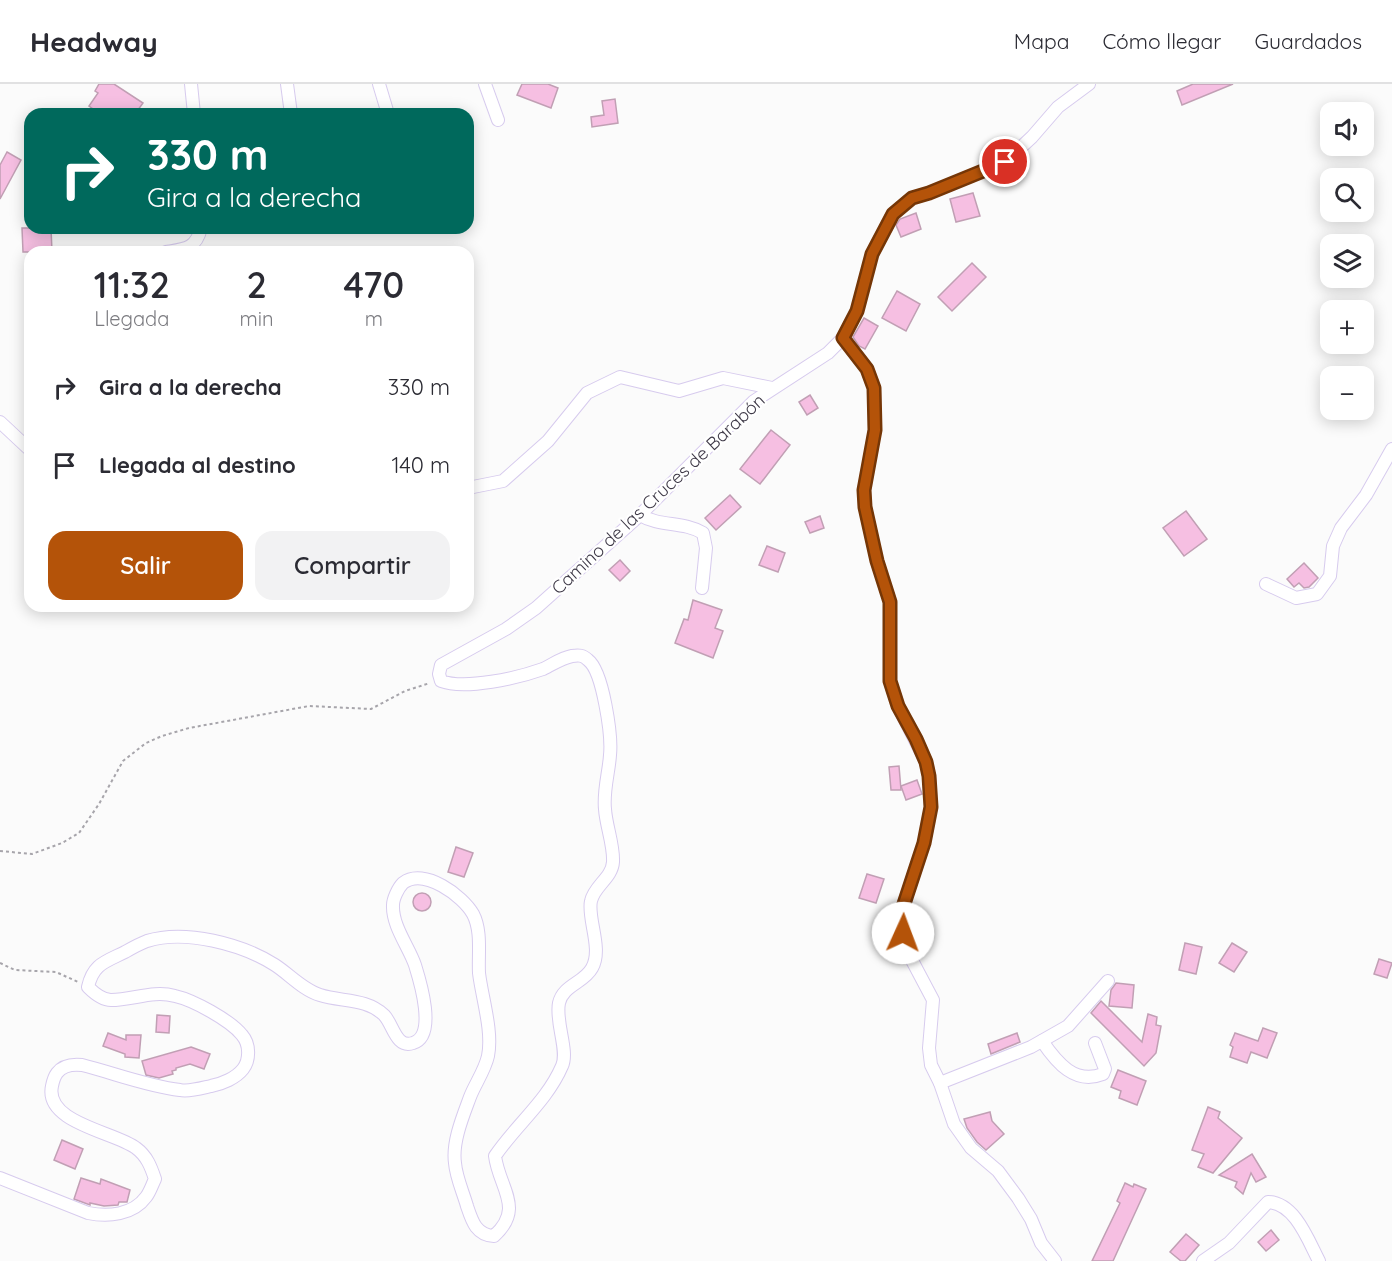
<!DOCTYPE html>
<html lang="es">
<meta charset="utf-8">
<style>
:root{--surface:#fff;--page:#f2f2f3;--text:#2b2b33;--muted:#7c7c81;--line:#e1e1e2;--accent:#b45309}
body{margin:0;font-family:Quicksand,sans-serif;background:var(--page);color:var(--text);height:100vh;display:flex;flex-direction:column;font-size:22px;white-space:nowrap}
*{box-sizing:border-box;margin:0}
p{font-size:20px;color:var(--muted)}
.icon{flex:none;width:33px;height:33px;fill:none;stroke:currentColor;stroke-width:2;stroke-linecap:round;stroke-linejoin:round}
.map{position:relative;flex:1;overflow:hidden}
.drawer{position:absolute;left:24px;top:162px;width:450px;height:366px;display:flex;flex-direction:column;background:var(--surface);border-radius:18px;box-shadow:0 3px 15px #0003}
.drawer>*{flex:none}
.hud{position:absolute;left:24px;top:24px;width:450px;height:126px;border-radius:18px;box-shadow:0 3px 15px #0003;background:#00695c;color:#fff;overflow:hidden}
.buttons{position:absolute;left:1320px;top:18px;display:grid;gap:12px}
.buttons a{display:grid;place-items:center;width:54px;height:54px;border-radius:12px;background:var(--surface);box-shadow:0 3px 15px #0003;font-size:30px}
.pin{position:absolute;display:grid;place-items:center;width:51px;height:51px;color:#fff;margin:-26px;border:3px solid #fff;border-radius:50%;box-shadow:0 2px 6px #0007}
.me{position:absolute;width:66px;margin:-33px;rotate:2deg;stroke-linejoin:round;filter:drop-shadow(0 0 4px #0008)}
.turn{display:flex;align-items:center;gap:21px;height:126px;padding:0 24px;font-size:27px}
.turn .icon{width:78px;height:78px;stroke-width:2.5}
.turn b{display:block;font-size:42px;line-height:51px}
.eta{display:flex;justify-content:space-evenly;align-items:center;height:102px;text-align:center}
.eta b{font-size:36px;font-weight:600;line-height:42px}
.action{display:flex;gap:12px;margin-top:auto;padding:12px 24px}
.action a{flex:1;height:69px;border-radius:18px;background:var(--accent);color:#fff;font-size:24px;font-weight:600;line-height:69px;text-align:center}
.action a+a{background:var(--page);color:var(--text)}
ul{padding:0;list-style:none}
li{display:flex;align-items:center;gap:18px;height:78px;padding:0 24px}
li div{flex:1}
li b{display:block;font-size:22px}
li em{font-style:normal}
header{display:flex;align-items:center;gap:36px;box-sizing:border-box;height:84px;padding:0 30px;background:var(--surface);border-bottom:2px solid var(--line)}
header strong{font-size:28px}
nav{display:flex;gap:33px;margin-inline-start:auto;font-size:21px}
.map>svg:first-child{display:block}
</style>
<header>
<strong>Headway</strong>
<nav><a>Mapa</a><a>Cómo llegar</a><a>Guardados</a></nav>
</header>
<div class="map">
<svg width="1392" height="1177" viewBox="0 0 1392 1177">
<rect width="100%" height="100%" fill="#fbfbfb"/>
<!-- building -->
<g fill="#f6bfe2" stroke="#c19fb4" stroke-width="1.5">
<path d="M99,0H114L143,19L135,30H100L89,22L98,9L95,7Z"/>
<path d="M522,0H548L558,4L551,24L517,11Z"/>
<path d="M1193,0H1233L1182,21L1177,7Z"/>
<path d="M615,15L618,39L592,43L591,33L604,31L602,17Z"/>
<path d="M7,68L21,76L0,115V81Z"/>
<path d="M973,109L980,132L956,138L950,115Z"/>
<path d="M916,129L921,145L901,153L896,141L900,135Z"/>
<path d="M22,144H51L52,168H23Z"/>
<path d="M972,179L986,193L952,227L938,213Z"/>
<path d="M897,207L920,220L906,247L882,234Z"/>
<path d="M864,234L878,242L865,265L859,262L853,253Z"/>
<path d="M810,311L818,324L807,331L799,318Z"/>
<path d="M771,346L790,361L760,400L740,385Z"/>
<path d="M730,411L741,423L716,446L705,434Z"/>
<path d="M1186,427L1207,455L1184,472L1163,444Z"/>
<path d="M820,432L824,444L810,449L805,438Z"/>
<path d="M767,462L785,469L778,488L759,481Z"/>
<path d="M620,476L630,487L620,497L609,486Z"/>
<path d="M1304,479L1318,494L1309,503L1304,504L1299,499L1294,503L1287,495Z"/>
<path d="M693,516L722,526L715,544L723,547L713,574L675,559L684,535L688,536Z"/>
<path d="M899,682L901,706H891L889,683Z"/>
<path d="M917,696L922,710L906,716L901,702Z"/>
<path d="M456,763L473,769L464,793L448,788Z"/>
<path d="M867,790L884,795L876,819L859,814Z"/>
<circle cx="422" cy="818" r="9"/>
<path d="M1185,859L1202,863L1196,890L1179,886Z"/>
<path d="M1232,859L1247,868L1234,888L1219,879Z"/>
<path d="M1379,875L1392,879L1387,894L1374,890Z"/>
<path d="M1116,899L1134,901L1132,924L1109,922L1111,906Z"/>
<path d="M1101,917L1142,958L1148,930L1157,933L1156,941L1161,942L1156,969L1144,982L1091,929Z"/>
<path d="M157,931L170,932L169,949L156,948Z"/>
<path d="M1263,944L1277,949L1267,974L1251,968L1247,979L1230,973L1233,963L1230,961L1235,949L1258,957Z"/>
<path d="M108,949L126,956V951H141L139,974L125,973V970L103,962Z"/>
<path d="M1017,949L1020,958L991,970L988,960Z"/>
<path d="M191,963L210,970L204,985L190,980L176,984V986L172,987L173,990L159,994L146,991L142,977Z"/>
<path d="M1118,986L1146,997L1137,1021L1119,1014L1121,1007L1111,1003Z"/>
<path d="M1208,1023L1220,1028L1218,1034L1242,1054L1213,1089L1198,1083L1204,1070L1192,1066Z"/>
<path d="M990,1028L992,1037L1004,1050L986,1066L977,1058L967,1044L964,1035Z"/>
<path d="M62,1056L83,1065L75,1085L54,1076Z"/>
<path d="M1252,1070L1266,1093L1256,1098L1251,1089L1243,1110L1235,1103L1237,1098L1219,1091Z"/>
<path d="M81,1094L100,1100L101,1095L130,1106L127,1118H119L118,1121L104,1122L90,1119V1121L74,1115Z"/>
<path d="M1125,1099L1133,1103L1134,1100L1146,1105L1113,1177H1092L1120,1119L1117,1117Z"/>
<path d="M1271,1146L1279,1156L1266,1167L1258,1158Z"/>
<path d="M1186,1150L1199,1161L1185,1177H1181L1170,1168Z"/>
</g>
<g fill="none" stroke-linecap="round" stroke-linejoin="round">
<defs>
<g id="minor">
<path d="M191,0L194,30"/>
<path d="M287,0L291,30"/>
<path d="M379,0L388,30"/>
<path d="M485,0L498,36"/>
<path d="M166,168C185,165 196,165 201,144"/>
<path d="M843,254L867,285L874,304L875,346L864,406L865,423L877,477L890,518V597L898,622L926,678L929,692L931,723L924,759L900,832L906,865L933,916L929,964L931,981L940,999L954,1040L971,1064L998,1087L1018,1114L1031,1135L1041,1159L1055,1177"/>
<path d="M0,338L30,366"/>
<path d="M468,404L503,397L548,357L587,309L620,293L679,307L723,294L772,304"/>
<path d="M640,431C660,443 683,437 703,449L706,464L702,504"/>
<path d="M1266,500L1296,514L1317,510L1330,492L1333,462L1341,444L1366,411L1392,365"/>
<path d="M1042,957C1057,979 1075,1001 1103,990L1105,985L1095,959"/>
<path d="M940,999L1031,963L1068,942L1108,897"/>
<path d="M0,1094L88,1129C108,1133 133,1131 146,1113C150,1108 152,1101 155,1095C151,1083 147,1072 136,1064C115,1048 44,1039 52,1002C53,997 54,993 57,989C63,981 72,980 82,981C114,989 147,1002 180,1006C189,1008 202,1004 211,1002C222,1000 236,994 243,985C250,976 250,960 242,951C230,936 193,916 175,912C153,906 133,916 111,916C103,916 94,909 88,903C93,880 105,878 125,868C132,864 139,860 147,857C185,845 242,860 275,881C289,890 303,906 320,911C342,918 366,914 384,931C393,940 396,965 413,959C437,952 420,897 415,881C409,863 392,842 393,821C393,815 398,804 403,799C424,783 463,812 473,830C482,847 478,870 479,889C482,914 493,947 488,972C485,986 475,1000 470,1013C463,1032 452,1058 455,1079C456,1093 463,1108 467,1122C472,1137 476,1151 494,1152C525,1124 499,1104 495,1072C516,1041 547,1017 562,982C569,967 555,938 559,919C563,901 584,899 592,884C603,865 587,834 591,817C594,802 612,794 613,778C614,761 606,742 605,725C603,707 609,688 610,671C612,652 603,587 588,576C583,571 579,571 572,572C561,574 552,581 543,585C518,594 465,606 441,597L439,590L441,581L506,545L536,524L640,431L754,317L828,269L843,254L857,227L872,170L893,130L912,114L929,109L1005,78L1032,53L1058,23L1089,0"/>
<path d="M1203,1177L1229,1159L1268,1118C1295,1119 1308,1156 1319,1177"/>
</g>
</defs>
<!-- minor casing -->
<use href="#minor" stroke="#d7cbee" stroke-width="14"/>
<!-- path -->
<g stroke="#a7a5ab" stroke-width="2" stroke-dasharray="3 3" stroke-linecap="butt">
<path d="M0,767L32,770L62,759L79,749L99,720L123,677L146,659L162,652L189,644L309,622L371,625L405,607L430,599"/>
<path d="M0,879L15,886L56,888L78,898"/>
</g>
<!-- minor -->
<use href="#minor" stroke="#fff" stroke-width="12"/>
</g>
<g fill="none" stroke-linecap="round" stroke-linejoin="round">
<defs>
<path id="route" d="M903,849L900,832L924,759L931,723L929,692L926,678L916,655L898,622L890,597V518L877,477L865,423L864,406L875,346L874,304L867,285L843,254L857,227L872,170L893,130L912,114L929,109L1005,78"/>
</defs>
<!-- route casing -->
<use href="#route" stroke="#753606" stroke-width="15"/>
<!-- route -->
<use href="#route" stroke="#b45309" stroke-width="10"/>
</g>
<g text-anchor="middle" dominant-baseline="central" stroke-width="4.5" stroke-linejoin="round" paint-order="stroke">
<!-- street labels -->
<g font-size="18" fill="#3e3947" stroke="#fff">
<text transform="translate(658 410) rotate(-43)">Camino de las Cruces de Barabón</text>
</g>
</g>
</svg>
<div class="buttons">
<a><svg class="icon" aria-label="sound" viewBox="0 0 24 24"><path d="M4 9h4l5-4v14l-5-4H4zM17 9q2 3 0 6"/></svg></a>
<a><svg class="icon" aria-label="search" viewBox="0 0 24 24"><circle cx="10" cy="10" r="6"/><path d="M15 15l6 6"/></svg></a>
<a><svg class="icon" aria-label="layers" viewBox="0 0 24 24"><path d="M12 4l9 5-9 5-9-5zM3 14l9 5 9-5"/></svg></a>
<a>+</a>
<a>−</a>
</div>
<div class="pin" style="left:1005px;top:78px;background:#d93025"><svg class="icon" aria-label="arrive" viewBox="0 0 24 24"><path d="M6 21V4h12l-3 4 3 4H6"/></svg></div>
<svg class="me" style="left:903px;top:849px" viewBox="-20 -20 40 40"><circle r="19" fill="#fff"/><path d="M0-13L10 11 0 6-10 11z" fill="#b45309"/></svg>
<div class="hud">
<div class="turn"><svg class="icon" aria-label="right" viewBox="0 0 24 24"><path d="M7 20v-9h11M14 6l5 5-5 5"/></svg><div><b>330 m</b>Gira a la derecha</div></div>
</div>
<section class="drawer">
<div class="eta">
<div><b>11:32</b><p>Llegada</p></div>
<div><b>2</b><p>min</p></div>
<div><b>470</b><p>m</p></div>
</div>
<ul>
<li><svg class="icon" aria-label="right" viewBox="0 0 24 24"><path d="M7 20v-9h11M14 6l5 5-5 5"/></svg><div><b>Gira a la derecha</b></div><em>330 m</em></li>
<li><svg class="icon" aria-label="arrive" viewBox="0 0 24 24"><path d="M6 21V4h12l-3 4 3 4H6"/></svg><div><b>Llegada al destino</b></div><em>140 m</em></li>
</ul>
<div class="action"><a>Salir</a><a>Compartir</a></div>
</section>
</div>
